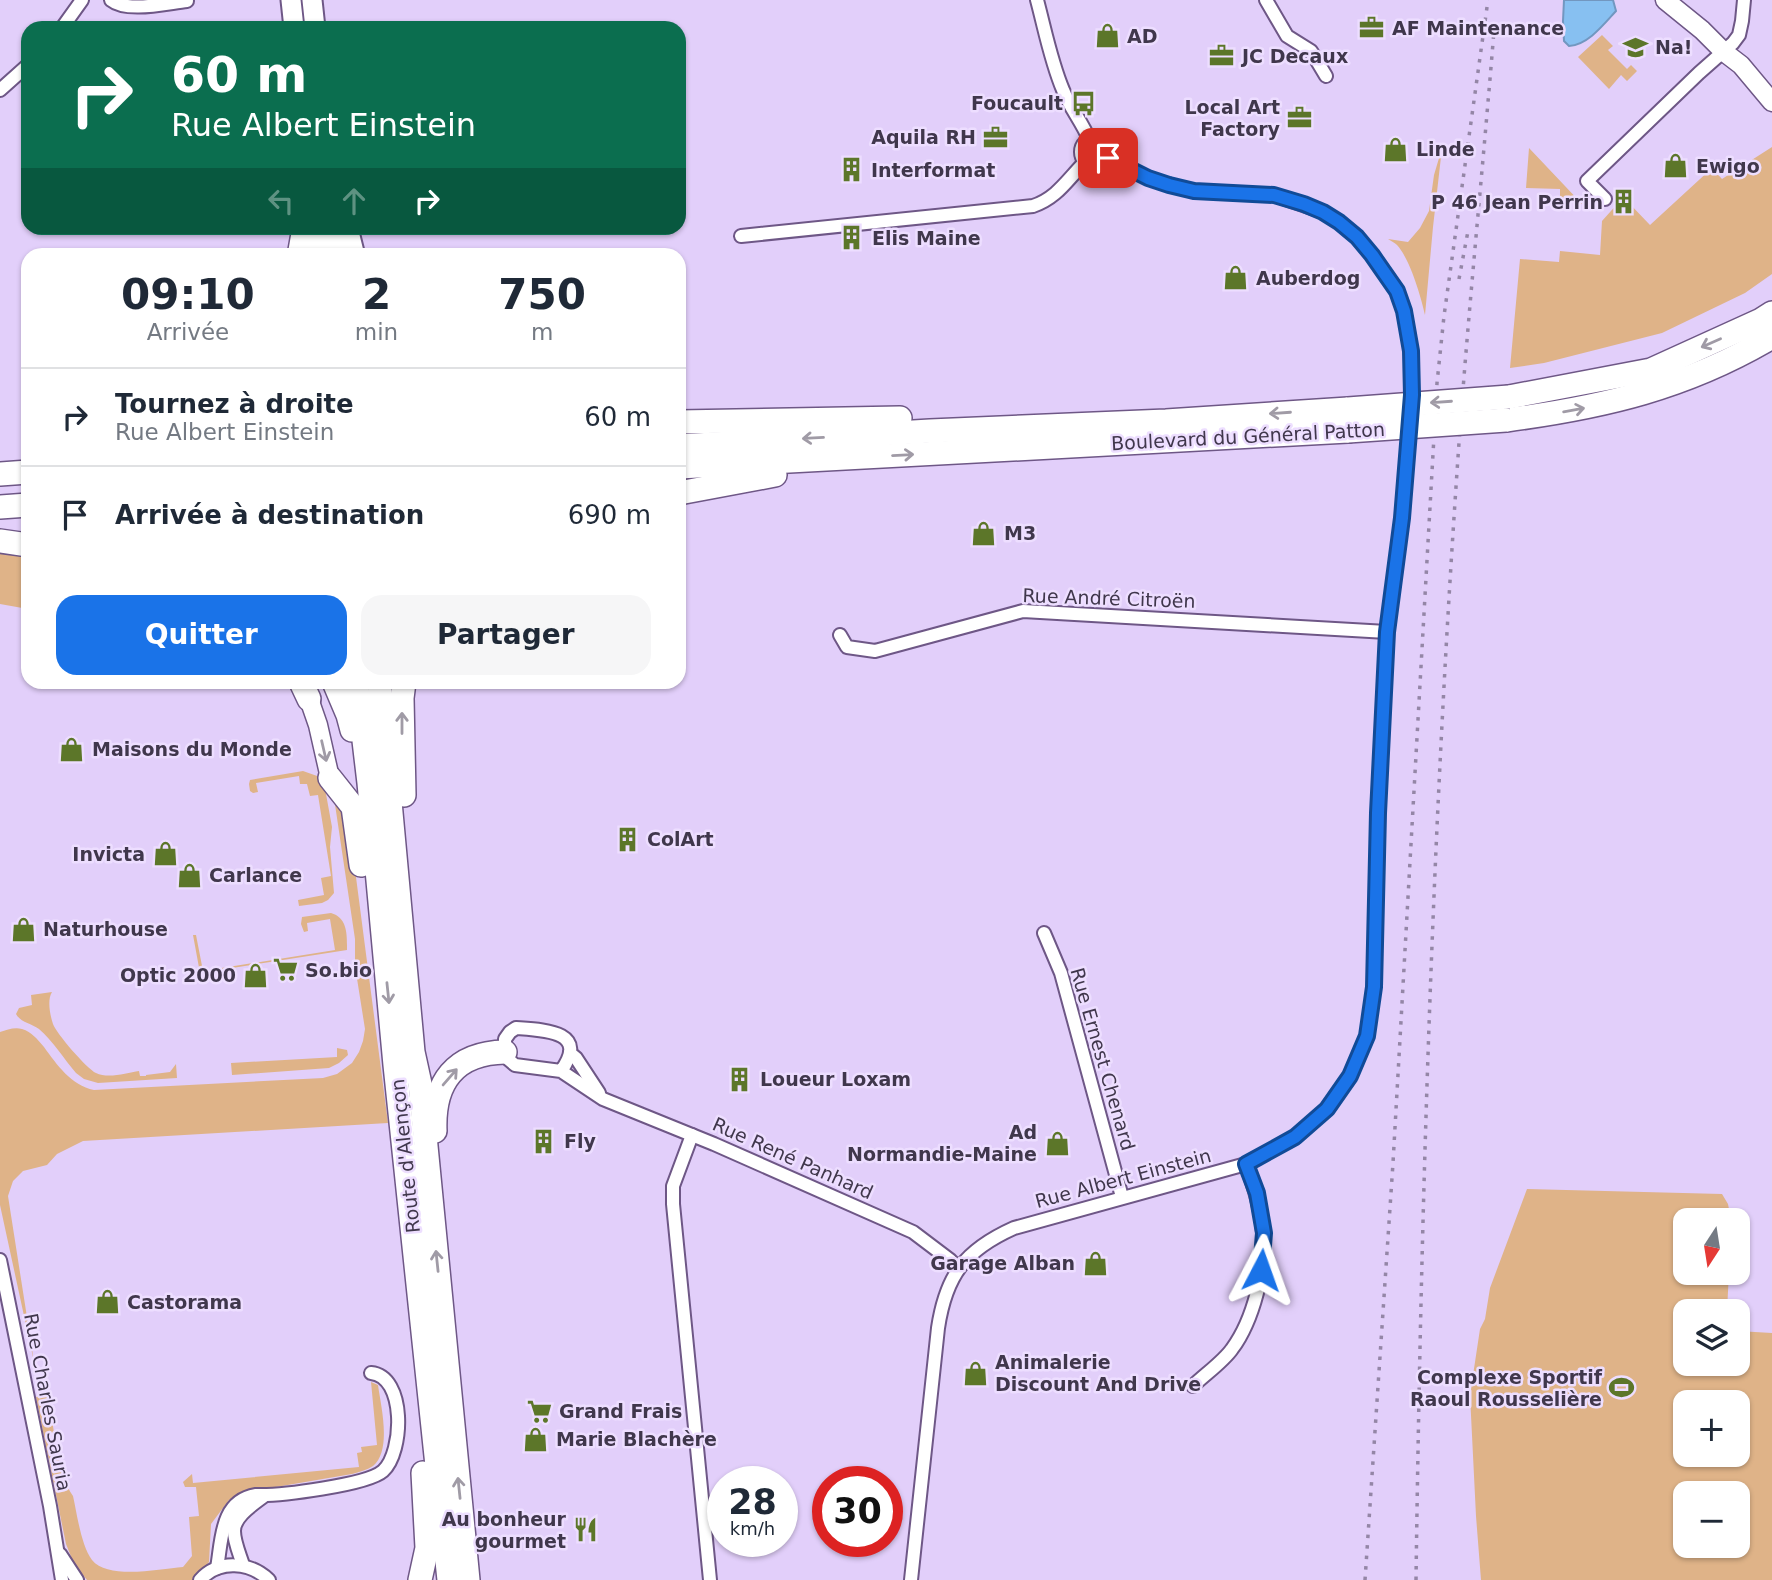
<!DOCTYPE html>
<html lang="fr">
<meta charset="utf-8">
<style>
:root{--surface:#fff;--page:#f6f6f7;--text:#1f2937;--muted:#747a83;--line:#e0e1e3;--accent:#1a73e8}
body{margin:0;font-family:"DejaVu Sans",sans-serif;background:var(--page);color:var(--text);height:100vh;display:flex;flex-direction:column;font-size:26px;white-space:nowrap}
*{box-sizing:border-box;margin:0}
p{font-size:23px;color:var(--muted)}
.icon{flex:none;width:38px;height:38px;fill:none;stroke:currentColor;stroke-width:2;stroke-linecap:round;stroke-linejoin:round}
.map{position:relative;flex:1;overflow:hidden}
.sheet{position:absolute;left:21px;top:248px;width:665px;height:441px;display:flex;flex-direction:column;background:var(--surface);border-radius:21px;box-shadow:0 2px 5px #0004}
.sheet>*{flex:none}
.top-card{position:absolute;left:21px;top:21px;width:665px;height:214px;border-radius:21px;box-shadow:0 2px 5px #0004;background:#0b6e4f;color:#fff;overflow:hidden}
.needle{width:46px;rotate:192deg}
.buttons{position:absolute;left:1673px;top:1208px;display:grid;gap:14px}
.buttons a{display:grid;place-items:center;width:77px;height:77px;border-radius:14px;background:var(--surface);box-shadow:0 2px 5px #0004;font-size:35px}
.speed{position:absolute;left:707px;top:1466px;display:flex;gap:14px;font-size:35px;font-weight:700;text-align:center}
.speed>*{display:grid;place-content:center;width:91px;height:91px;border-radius:50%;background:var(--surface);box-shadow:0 2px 5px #0004;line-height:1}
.speed small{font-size:18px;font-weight:400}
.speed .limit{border:10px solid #d22;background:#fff;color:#111}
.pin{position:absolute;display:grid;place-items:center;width:60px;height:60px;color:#fff;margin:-30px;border-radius:14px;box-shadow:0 4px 10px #0006}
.me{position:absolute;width:77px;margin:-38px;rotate:4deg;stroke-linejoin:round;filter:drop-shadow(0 0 5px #0008)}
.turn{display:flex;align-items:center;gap:24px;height:147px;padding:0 35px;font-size:32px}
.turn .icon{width:91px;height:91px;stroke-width:2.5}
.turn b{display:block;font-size:49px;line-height:60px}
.lanes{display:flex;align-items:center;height:66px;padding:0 35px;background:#0003;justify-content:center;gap:35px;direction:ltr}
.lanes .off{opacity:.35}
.eta{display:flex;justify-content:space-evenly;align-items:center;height:119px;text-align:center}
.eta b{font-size:42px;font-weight:700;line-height:49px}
.button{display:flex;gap:14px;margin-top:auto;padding:14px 35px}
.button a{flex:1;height:80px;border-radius:21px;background:var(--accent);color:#fff;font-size:28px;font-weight:700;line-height:80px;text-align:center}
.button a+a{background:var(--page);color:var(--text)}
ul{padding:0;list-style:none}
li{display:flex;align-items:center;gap:21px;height:98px;padding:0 35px;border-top:2px solid var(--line)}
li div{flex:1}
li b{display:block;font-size:26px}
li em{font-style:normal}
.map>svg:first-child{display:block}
</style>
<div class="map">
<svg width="1772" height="1580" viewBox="0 0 1772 1580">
<rect width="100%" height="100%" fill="#e2cffa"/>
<!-- green -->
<g fill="#dfb388" fill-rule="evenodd">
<path d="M1602,35L1613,46L1608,50L1627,69L1631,65L1637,71L1627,81L1621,75L1609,89L1578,57Z"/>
<path d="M1772,147V274L1745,293L1662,333L1544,363L1510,368L1520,259L1559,262L1560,251L1600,255L1602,221L1619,202L1622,205L1627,201L1650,225L1712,168L1722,179Z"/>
<path d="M1442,148L1433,227L1425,315C1421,297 1410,259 1397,245C1395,243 1391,241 1388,239L1408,242L1420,228L1429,211L1434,175Z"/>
<path d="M1529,148L1582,204L1560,202V189L1526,188Z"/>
<path d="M0,546L28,551V609L0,604Z"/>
<path d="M303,771L320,777L324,783L332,827L330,847L334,893L328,900L322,903L299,906L298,900L324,895L321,878L331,876L318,795L310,796L307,784H300L299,776L256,783L258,792L253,793L250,791L249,784L250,780Z"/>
<path d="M333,791L347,808L388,1123L83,1141L57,1154L47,1165L23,1171L13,1181L8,1196L34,1362L0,1205V1032C7,1030 14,1027 22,1029C32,1032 37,1039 44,1047C57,1065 71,1085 94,1090L323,1078L337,1074L352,1063L359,1052L363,1041L365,1029L355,966V939Z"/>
<path d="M331,913C348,918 347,935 347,950L200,973L193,935H196L203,971L335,950L330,919L307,923L308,931L304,932L301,924L302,917Z"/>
<path d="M52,992C47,1000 50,1015 53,1024C56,1033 87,1069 96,1073C108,1079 127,1073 139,1071L140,1076H146V1075L170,1072L176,1064L177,1078L98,1083L84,1079L76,1073C64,1059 53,1041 39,1029C31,1023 21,1023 16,1014L19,1008L32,1005L31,995Z"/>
<path d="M337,1048L347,1050L348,1055L339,1063L329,1068L232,1075L231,1063L337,1057Z"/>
<path d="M1527,1189L1722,1194L1728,1204L1731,1220H1685V1272H1729L1727,1311H1685V1363H1738V1331L1772,1333V1580H1481L1476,1516L1470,1395L1480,1329L1485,1319L1490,1288ZM1685,1402H1738V1454H1685ZM1685,1493H1738V1545H1685Z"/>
<path d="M371,1382L378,1385C381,1407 392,1450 373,1466C367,1470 359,1472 352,1474L246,1492L229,1500L211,1524L209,1562L201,1573L192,1580H87L74,1564L66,1544L36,1397L48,1395C53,1421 58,1476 73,1496C77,1514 81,1545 92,1560C108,1580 159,1569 183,1567L192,1556L189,1517L199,1516L196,1487H185L183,1482L192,1474L193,1483L359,1467L357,1453L362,1452L361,1447L377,1445Z"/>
</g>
<!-- water -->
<path fill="#87c0f1" stroke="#7297c0" stroke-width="2" d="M1564,0H1613L1616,11C1604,24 1588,45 1569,46L1564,41L1563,21Z"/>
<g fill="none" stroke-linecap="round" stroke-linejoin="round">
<defs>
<g id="street">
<path d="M111,0C127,13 167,3 187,1"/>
<path d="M1037,0C1045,30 1051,62 1063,90C1070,108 1082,122 1089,139"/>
<path d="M1266,0L1287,36L1311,51L1326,76"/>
<path d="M62,28L82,0"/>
<path d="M0,90L28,65"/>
<circle cx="1095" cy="152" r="14"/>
<path d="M1605,199L1587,181L1699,73L1733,43L1739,35L1742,21L1744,0"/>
<path d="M741,236L1033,206C1057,198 1067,180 1085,162"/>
<path d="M840,635L847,647L875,651L1023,611L1387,632"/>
<path d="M1044,933L1061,973L1122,1197"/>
<path d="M570,1053L576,1058L599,1093"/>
<path d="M561,1071C590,1031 544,1030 516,1028L510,1032L505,1039V1052L508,1059L515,1065L561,1071L603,1099L714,1144L913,1232L950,1260L958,1268"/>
<path d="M692,1135L673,1186V1204L710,1580"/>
<path d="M0,1260L50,1506L62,1580"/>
<path d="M1193,1386C1204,1375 1223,1362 1232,1349C1253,1321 1267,1267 1263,1232C1261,1208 1254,1186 1246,1164"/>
<path d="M60,1554L77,1580"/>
<path d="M243,1565C240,1555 234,1542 234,1531C234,1516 254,1504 264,1496"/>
<path d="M217,1568C222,1540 220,1501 256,1495C279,1496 367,1485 383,1471C404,1452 406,1376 371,1373"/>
<path d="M200,1580C219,1559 250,1562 269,1580"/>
<path d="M911,1580L938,1328C946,1275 965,1250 1014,1228L1246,1164L1295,1137L1327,1109L1350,1076L1367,1036L1374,987L1378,813L1387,632L1402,518L1412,395L1411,351L1404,311L1397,291L1372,255L1357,237L1339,222L1323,212L1274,195L1194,191L1169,185L1148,178L1108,158"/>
</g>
<g id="secondary">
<path d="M1665,0L1702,30L1724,52L1741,65L1772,102"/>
<path d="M309,699L318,725L330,778"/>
</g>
<g id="primary">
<path d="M291,0L294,28"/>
<path d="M312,0L315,28"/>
<path d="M319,228L321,256"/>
<path d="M334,228L337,256"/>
<path d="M348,228L355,256"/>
</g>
<g id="highway">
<path d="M299,256L304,228"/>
<path d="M1509,397L1651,370L1761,320L1772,313"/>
<path d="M1506,420C1604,407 1686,388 1772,337"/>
<path d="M679,422L900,418"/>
<path d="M679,446L930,431L1166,421L1348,409"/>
<path d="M679,467L1348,431"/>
<path d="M0,474L28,472"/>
<path d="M679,493L775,475"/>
<path d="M0,507L28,505"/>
<path d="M0,541L28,545"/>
<path d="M301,682L309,699"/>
<path d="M334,682L348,715L352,730"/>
<path d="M355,682L359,698L369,783L395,1065L449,1580"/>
<path d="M379,682L413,1052L420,1084L468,1580"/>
<path d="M404,682L402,698L404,795"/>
<path d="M330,778L353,807L361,865"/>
<path d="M435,1131C433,1082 455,1053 505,1052"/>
<path d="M420,1580L427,1548L423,1473"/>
</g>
</defs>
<!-- street casing -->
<use href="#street" stroke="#6e5786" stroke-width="16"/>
<!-- secondary casing -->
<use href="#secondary" stroke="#6e5786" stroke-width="21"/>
<!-- primary casing -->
<use href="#primary" stroke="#6e5786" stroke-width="23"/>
<!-- highway casing -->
<use href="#highway" stroke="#6e5786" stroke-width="26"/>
<!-- street -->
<use href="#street" stroke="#fff" stroke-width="12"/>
<!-- secondary -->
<use href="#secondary" stroke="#fff" stroke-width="18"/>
<!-- primary -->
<use href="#primary" stroke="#fff" stroke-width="19"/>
<!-- highway -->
<use href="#highway" stroke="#fff" stroke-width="23"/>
<!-- rail -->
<g stroke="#9486a6" stroke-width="3.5" stroke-dasharray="3.5 7" stroke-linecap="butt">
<path d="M1459,279L1468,231"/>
<path d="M1365,1580L1393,1163L1437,383L1444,316L1488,0"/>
<path d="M1416,1580C1421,1211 1432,841 1457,472C1467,321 1483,170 1495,18"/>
</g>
<defs>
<g id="highway-bridge">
<path d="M1348,409L1509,397"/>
<path d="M1348,431L1506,420"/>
</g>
</defs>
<!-- highway-bridge casing -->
<use href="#highway-bridge" stroke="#6e5786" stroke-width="26" stroke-linecap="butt"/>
<!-- highway-bridge -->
<use href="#highway-bridge" stroke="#fff" stroke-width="23"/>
</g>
<!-- one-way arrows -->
<defs><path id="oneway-shaft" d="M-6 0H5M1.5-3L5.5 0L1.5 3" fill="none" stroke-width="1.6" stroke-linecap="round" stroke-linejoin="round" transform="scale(1.75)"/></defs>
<g stroke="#a09ba6">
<use href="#oneway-shaft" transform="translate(1711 343) rotate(156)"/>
<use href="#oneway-shaft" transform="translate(1441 402) rotate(176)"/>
<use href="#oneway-shaft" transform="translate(1574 410) rotate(-10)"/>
<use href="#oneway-shaft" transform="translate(1280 413) rotate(176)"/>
<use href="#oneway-shaft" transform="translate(813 438) rotate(177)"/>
<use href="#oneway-shaft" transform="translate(903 455) rotate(-3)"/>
<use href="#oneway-shaft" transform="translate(402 723) rotate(-90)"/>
<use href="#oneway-shaft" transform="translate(324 751) rotate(77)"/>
<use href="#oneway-shaft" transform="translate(388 993) rotate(84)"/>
<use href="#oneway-shaft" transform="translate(450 1077) rotate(-49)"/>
<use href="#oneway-shaft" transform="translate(437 1261) rotate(-96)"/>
<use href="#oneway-shaft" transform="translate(459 1488) rotate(-96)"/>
</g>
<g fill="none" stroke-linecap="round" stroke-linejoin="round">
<defs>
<path id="route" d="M1108,158L1148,178L1169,185L1194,191L1274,195L1304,204L1323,212L1339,222L1357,237L1372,255L1397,291L1404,311L1411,351L1412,395L1402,518L1387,632L1378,813L1374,987L1367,1036L1350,1076L1327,1109L1295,1137L1246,1164L1257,1193L1264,1233L1261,1270"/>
</defs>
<!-- route casing -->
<use href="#route" stroke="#114b97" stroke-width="18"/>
<!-- route -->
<use href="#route" stroke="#1a73e8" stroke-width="12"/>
</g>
<!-- icons -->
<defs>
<symbol id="office-bare" viewBox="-9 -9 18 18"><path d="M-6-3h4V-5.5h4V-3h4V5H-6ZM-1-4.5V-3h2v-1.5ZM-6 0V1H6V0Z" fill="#5c7629" stroke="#eddeff" stroke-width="2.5" paint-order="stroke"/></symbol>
<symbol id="shop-bare" viewBox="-9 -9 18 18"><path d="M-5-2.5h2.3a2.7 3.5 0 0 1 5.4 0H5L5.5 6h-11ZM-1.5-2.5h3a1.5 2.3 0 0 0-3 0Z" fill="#5c7629" stroke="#eddeff" stroke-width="2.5" paint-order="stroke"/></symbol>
<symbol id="school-bare" viewBox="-9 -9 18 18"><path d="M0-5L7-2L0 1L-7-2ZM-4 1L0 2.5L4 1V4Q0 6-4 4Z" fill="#5c7629" stroke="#eddeff" stroke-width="2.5" paint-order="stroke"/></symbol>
<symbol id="bus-bare" viewBox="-9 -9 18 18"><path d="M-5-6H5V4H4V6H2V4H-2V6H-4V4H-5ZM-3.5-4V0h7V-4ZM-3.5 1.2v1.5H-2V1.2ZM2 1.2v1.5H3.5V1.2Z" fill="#5c7629" stroke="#eddeff" stroke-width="2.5" paint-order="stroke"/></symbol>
<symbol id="building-bare" viewBox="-9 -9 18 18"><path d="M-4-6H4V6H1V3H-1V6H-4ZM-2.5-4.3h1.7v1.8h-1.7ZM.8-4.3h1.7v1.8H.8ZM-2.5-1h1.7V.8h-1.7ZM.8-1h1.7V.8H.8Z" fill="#5c7629" stroke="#eddeff" stroke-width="2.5" paint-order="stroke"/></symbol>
<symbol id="supermarket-bare" viewBox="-9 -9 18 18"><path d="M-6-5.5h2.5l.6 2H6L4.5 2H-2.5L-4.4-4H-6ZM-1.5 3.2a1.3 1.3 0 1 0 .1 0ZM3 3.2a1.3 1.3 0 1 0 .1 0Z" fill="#5c7629" stroke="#eddeff" stroke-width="2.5" paint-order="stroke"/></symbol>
<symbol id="stadium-bare" viewBox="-9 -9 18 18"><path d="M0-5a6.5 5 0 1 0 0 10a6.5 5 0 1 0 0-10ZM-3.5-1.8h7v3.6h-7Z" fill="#5c7629" stroke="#eddeff" stroke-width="2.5" paint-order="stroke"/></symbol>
<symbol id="restaurant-bare" viewBox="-9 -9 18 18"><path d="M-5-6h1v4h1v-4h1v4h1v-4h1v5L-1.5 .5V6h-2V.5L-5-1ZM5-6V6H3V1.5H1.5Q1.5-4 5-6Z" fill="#5c7629" stroke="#eddeff" stroke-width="2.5" paint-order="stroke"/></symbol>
</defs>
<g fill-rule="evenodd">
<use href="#office-bare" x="1354" y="10" width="35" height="35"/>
<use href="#shop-bare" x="1090" y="18" width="35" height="35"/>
<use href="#school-bare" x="1618" y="30" width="35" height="35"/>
<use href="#office-bare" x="1204" y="38" width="35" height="35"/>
<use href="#bus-bare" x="1066" y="86" width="35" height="35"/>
<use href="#office-bare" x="1282" y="100" width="35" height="35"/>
<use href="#office-bare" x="978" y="120" width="35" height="35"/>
<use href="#shop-bare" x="1378" y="132" width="35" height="35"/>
<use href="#shop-bare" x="1658" y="148" width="35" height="35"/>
<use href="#building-bare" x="834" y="152" width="35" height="35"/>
<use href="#building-bare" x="1606" y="184" width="35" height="35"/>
<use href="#building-bare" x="834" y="220" width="35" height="35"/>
<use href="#shop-bare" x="1218" y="260" width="35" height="35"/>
<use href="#shop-bare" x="966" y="516" width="35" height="35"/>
<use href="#shop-bare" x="54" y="732" width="35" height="35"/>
<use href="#building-bare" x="610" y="822" width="35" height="35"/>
<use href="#shop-bare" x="148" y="836" width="35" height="35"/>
<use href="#shop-bare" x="172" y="858" width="35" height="35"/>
<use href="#shop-bare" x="6" y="912" width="35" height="35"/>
<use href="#supermarket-bare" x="268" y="952" width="35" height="35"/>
<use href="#shop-bare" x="238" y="958" width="35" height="35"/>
<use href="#building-bare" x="722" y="1062" width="35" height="35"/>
<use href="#building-bare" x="526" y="1124" width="35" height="35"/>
<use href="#shop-bare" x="1040" y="1126" width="35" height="35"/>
<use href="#shop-bare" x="1078" y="1246" width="35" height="35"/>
<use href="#shop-bare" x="90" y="1284" width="35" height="35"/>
<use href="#shop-bare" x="958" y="1356" width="35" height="35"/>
<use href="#stadium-bare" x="1604" y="1370" width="35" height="35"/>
<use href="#supermarket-bare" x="522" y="1394" width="35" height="35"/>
<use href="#shop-bare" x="518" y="1422" width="35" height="35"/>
<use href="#restaurant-bare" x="568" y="1512" width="35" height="35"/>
</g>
<g text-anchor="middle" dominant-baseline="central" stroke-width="5" stroke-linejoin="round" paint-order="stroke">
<!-- poi labels -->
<g font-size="19" font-weight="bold" fill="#40374c" stroke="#eddeff" text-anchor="start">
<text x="1392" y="28">AF Maintenance</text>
<text x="1127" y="36">AD</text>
<text x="1655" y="47">Na!</text>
<text x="1242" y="56">JC Decaux</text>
<text x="1063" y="103" text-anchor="end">Foucault</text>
<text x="1280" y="107" text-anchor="end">Local Art<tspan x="1280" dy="22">Factory</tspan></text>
<text x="976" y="137" text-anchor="end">Aquila RH</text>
<text x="1416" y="149">Linde</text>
<text x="1696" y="166">Ewigo</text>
<text x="871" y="170">Interformat</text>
<text x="1603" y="202" text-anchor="end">P 46 Jean Perrin</text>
<text x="872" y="238">Elis Maine</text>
<text x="1256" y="278">Auberdog</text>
<text x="1004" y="533">M3</text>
<text x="92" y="749">Maisons du Monde</text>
<text x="647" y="839">ColArt</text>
<text x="145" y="854" text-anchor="end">Invicta</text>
<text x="209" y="875">Carlance</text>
<text x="43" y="929">Naturhouse</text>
<text x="305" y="970">So.bio</text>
<text x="236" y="975" text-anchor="end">Optic 2000</text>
<text x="760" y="1079">Loueur Loxam</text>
<text x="1037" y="1132" text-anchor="end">Ad<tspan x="1037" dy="22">Normandie-Maine</tspan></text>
<text x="564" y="1141">Fly</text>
<text x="1075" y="1263" text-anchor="end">Garage Alban</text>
<text x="127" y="1302">Castorama</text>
<text x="995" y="1362">Animalerie<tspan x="995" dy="22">Discount And Drive</tspan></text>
<text x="1602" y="1377" text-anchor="end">Complexe Sportif<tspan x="1602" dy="22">Raoul Rousselière</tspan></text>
<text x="559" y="1411">Grand Frais</text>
<text x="556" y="1439">Marie Blachère</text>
<text x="566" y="1519" text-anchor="end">Au bonheur<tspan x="566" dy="22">gourmet</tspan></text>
</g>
<!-- street labels -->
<g font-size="19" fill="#40374c" stroke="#eddeff">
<text transform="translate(1248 436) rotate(-3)">Boulevard du Général Patton</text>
<text transform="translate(1109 598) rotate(2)">Rue André Citroën</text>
<text transform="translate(1103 1059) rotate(74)">Rue Ernest Chenard</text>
<text transform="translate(405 1156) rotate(-96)">Route d'Alençon</text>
<text transform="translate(793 1158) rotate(24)">Rue René Panhard</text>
<text transform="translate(1123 1178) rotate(-15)">Rue Albert Einstein</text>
<text transform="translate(48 1402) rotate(79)">Rue Charles Sauria</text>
</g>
</g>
</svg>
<div class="buttons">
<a><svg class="needle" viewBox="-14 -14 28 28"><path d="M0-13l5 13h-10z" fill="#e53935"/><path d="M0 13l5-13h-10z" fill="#747a83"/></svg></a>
<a><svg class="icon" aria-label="layers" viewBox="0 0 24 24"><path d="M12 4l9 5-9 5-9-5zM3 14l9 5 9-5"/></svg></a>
<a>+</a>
<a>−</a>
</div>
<div class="speed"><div>28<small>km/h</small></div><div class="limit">30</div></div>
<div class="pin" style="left:1108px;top:158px;background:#d93025"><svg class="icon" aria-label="arrive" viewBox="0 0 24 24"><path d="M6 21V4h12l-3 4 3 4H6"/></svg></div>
<svg class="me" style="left:1261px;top:1270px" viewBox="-20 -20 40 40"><path d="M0-17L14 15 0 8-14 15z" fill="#1a73e8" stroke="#fff" stroke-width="4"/></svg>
<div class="top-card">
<div class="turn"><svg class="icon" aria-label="right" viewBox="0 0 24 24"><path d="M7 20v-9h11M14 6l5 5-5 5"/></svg><div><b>60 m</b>Rue Albert Einstein</div></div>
<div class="lanes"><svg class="icon off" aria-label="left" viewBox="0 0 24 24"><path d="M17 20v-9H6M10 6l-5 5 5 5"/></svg><svg class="icon off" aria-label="ahead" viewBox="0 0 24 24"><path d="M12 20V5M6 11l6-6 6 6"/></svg><svg class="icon" aria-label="right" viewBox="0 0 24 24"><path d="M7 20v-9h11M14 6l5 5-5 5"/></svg></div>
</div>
<section class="sheet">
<div class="eta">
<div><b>09:10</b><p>Arrivée</p></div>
<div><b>2</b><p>min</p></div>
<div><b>750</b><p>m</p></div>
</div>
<ul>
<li><svg class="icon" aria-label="right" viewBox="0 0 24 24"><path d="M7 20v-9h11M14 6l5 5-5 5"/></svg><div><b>Tournez à droite</b><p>Rue Albert Einstein</p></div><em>60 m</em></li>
<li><svg class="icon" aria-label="arrive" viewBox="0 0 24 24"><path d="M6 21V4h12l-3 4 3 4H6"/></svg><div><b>Arrivée à destination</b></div><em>690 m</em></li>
</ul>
<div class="button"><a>Quitter</a><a>Partager</a></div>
</section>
</div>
